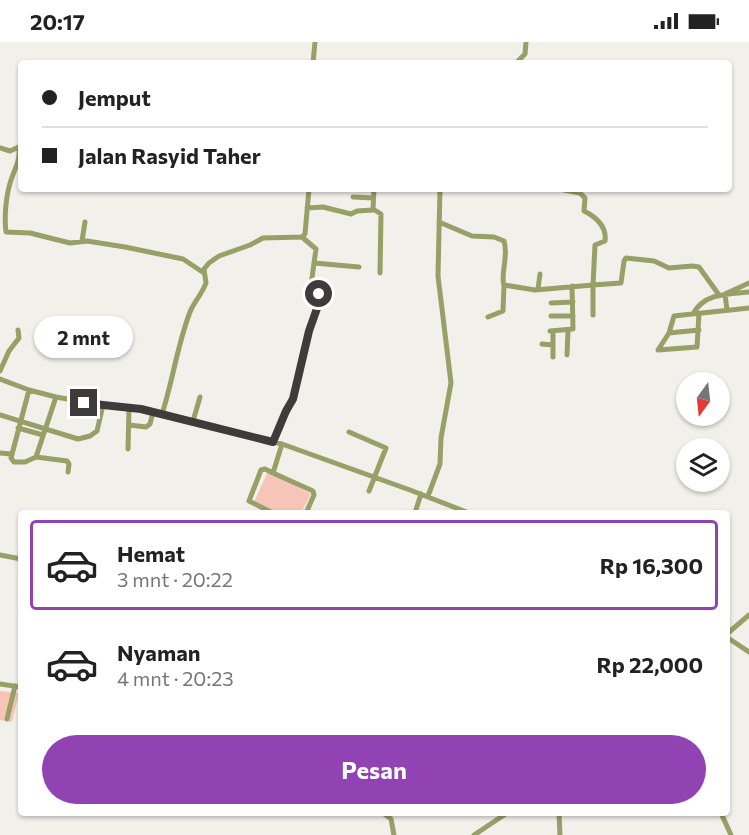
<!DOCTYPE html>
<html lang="id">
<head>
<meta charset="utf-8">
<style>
  body { margin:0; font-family:Commissioner,sans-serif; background:#f2f2f2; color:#222; height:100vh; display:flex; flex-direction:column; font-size:22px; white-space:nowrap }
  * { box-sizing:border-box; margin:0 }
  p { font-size:20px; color:#767676 }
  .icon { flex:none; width:33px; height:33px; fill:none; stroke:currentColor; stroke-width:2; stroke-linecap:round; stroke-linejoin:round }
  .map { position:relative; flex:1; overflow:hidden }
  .side { position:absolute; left:18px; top:468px; width:712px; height:306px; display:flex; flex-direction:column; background:#fff; border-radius:6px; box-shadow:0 2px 4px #0004 }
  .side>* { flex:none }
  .hud { position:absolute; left:18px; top:18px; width:714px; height:132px; border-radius:6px; box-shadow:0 2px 4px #0004; display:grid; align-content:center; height:132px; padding:0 24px; background:#fff }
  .needle { width:39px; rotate:195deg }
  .fabs { position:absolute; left:676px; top:330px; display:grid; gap:12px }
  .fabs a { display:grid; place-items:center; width:54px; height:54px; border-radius:50%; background:#fff; box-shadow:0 2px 4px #0004; font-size:30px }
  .end { position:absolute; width:27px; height:27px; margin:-14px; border:8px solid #3d3c3a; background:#fff; box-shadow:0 0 0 3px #fff }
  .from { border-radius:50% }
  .bubble { position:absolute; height:42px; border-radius:21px; background:#fff; box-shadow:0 2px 4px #0004; font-size:20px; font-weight:700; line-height:42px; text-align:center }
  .hud b { display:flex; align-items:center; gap:21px; height:57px; font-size:22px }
  .hud b+b { border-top:2px solid #e0e0e0 }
  .hud i { width:15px; height:15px; background:#222 }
  ul { padding:10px 0 0; list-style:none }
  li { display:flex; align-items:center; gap:18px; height:90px; margin:0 12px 9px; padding:0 12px; border:3px solid transparent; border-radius:6px }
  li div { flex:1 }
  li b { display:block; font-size:22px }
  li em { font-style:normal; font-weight:700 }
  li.selected { border-color:#9143b3 }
  li>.icon { width:54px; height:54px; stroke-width:1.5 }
  .cta { display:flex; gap:12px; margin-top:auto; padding:12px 24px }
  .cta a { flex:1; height:69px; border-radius:36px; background:#9143b3; color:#fff; font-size:24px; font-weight:700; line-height:69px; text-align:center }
  .status { display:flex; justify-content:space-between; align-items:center; height:42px; padding:0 30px; background:#fff; direction:ltr }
  .status svg { height:16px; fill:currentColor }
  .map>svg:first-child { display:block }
  .green { fill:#f7c5b8 }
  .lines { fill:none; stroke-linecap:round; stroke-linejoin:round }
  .minor { stroke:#97a066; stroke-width:5 }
  .route { stroke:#3d3c3a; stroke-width:8 }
</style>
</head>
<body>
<div class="status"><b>20:17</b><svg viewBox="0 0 49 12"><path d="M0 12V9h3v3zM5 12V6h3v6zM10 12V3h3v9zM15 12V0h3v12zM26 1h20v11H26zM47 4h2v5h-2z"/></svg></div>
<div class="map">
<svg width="749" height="793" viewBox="0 0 749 793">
  <rect width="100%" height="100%" fill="#f2f0eb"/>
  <!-- green -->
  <path class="green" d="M268,429L311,452L301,471H278L254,460Z
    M0,649L19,651L12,680L0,678Z"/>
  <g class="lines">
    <!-- minor -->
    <path class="minor" d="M313,21L315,0
      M516,21L525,12L526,0
      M0,106L10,109L21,104
      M19,106C20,119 15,126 11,138C6,153 4,175 6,190L30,191L70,201L87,199L125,205L183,217L204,231
      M374,147L373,167L381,172L380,231
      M353,155L373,156
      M307,166L323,165L351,172L357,169L373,168
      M439,180L472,194L494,195L504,199C509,214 500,233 504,243L535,248L593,243L595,203L605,199C607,184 596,175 584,169L585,156L580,151L559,147
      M302,195L316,207L314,221L359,225
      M82,199L85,180
      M538,247L540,232
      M551,261L573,260
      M727,268L725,252L749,241
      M699,271L697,305L658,308L669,291L674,274C699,271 724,269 749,266
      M693,272C704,251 728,252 749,250
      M593,273V243L621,241L624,219L626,216L654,219L669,226L692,224L699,225L719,253
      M551,274H573
      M488,275L503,269L504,243
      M550,289L573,287L572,244
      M669,291L699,288
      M542,302L553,303
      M567,313L568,289
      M553,315V289
      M0,329L9,309L19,296L18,288
      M0,337L29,348L56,355L102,363L141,367L282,402L410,448L469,471
      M29,348L11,416L14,420H25L36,415
      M56,355L36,415L67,419L69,422L68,430
      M162,372C173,338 177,304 190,270C194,260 202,252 206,241L204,227L209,221L219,214L250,203L263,196L302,195L305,192L309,147
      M0,373L78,397L90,394L97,389L103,363
      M193,379L200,355
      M129,383L146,385L150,382L153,370
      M18,386L43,393
      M349,390L386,406L369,449
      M273,400L287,367L292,360L309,289L320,258L319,252L311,244L314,221
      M128,407L129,366
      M0,411L11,412
      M273,431L313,449L314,453L306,471
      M428,454L440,422L441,396L451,341L438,234L440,147
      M273,471L249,459L261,428L265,427L273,431L282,402
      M415,471L421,452
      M0,513L21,517
      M728,591L749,573
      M728,596L749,610
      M0,642L21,645
      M7,677L15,644
      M383,771L391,777L394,793
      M559,771L560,793
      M721,771L731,793
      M474,793L507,771"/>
  </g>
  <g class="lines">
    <!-- route -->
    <path class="route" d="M84,361L141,367L273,400L286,369L293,357L309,289L320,258L319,252"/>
  </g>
</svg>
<div class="fabs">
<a><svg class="needle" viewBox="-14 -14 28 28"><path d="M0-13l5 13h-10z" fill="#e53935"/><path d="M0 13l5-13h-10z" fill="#767676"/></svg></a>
<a><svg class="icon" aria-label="layers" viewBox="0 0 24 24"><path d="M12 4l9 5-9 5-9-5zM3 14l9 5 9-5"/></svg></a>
</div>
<i class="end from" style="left:319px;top:252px"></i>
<i class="end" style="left:84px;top:361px"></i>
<div class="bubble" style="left:34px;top:274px;width:99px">2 mnt</div>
<div class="hud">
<b><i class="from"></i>Jemput</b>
<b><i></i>Jalan Rasyid Taher</b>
</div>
<section class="side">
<ul>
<li class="selected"><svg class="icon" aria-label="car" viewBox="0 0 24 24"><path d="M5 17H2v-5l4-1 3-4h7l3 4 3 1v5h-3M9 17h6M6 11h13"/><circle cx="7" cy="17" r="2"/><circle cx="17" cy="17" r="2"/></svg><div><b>Hemat</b><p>3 mnt · 20:22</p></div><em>Rp 16,300</em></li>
<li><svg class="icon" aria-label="car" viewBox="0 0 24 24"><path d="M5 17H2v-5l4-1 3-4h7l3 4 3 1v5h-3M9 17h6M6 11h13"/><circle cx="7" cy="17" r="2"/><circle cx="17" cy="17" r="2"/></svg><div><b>Nyaman</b><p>4 mnt · 20:23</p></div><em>Rp 22,000</em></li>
</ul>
<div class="cta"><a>Pesan</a></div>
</section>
</div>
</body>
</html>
